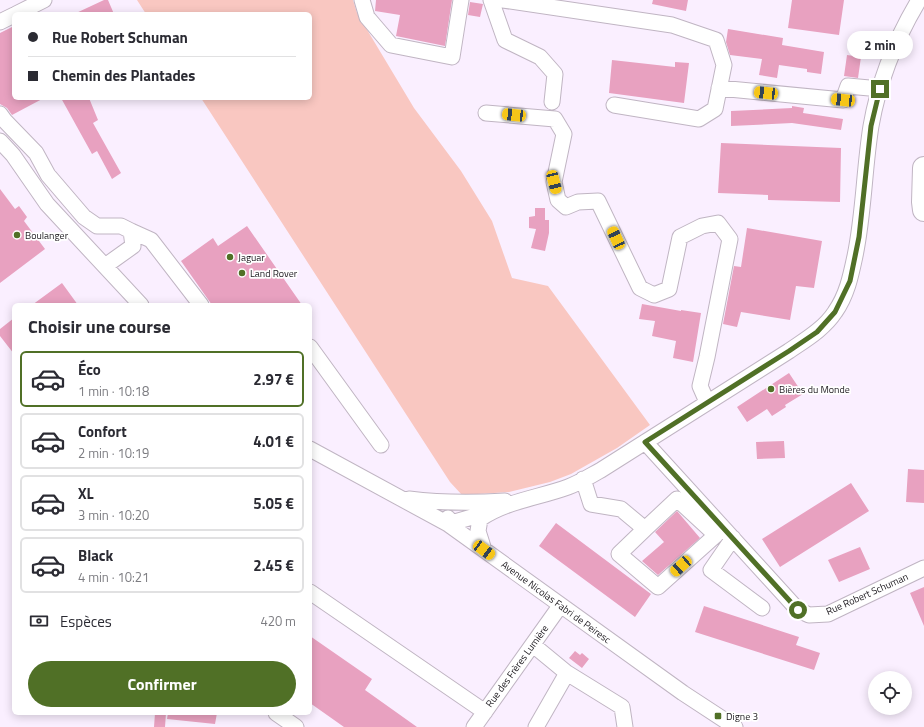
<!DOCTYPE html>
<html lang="fr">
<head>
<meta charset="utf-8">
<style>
  body { margin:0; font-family:"Titillium Web",sans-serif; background:#f7f7f7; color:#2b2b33; height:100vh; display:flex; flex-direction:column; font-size:15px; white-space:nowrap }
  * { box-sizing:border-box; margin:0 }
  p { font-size:13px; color:#7c7c81 }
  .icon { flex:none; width:22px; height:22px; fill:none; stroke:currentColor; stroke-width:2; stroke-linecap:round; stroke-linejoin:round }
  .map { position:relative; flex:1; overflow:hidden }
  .sheet { position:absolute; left:12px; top:303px; width:300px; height:412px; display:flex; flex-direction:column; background:#fff; border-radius:6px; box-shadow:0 2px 10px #0003 }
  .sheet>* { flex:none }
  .hud { position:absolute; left:12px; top:12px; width:300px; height:88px; border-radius:6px; box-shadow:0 2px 10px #0003; display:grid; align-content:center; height:88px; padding:0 16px; background:#fff }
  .fabs { position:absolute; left:868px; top:671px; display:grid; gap:8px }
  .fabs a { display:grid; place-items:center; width:44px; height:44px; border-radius:50%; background:#fff; box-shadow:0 2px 10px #0003; font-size:20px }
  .end { position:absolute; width:18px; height:18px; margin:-9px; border:5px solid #507026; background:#fff; box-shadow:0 0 0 2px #fff }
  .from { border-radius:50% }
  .bubble { position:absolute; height:28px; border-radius:14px; background:#fff; box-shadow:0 2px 10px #0003; font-size:13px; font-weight:700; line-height:28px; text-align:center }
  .car { position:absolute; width:12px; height:24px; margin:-12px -6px; border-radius:5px; box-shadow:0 0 3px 1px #0007; background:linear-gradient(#f5c518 24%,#345 0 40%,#f5c518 0 76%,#345 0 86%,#f5c518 0) }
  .hud b { display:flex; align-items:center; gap:14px; height:38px; font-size:15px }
  .hud b+b { border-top:1px solid #e1e1e2 }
  .hud i { width:10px; height:10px; background:#2b2b33 }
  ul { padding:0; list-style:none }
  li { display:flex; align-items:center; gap:12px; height:56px; margin:0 8px 6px; padding:0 8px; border:2px solid #e1e1e2; border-radius:6px }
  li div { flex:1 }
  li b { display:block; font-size:15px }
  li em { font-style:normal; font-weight:700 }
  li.active { border-color:#507026 }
  li>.icon { width:36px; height:36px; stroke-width:1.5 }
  h2 { padding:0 16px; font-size:18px; line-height:48px }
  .pay { display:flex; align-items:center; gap:10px; height:44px; padding:0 16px; font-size:15px }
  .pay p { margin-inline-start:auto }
  .primary-button { display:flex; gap:8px; margin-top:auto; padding:8px 16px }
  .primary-button a { flex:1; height:46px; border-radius:24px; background:#507026; color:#fff; font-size:16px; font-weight:700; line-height:46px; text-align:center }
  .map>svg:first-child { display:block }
  .green { fill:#f9c7c1 }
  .building { fill:#e8a1c0 }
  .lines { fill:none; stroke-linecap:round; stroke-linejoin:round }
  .minor-casing { stroke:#c0b5c3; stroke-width:17 }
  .highway-casing { stroke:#c0b5c3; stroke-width:24 }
  .minor { stroke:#fff; stroke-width:15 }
  .highway { stroke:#fff; stroke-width:22 }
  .route { stroke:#507026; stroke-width:5 }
  .poi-dot { fill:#507026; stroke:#fff; stroke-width:1.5 }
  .labels { text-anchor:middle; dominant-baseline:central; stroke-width:3.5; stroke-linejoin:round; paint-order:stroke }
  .poi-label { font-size:10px; fill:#1d1a1f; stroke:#fff; text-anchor:start }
  .street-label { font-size:10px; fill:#1d1a1f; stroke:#fff }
</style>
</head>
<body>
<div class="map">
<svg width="924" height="727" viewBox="0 0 924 727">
  <rect width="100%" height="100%" fill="#faefff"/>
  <!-- green -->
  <path class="green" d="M137,0H353L357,13L414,108L461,171L492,221L512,278L548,286L650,425L617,448L571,474L550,482L509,492L462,495L450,482L201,98H310V14H146Z"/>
  <!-- building -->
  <path class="building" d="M104,0H108L114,14H74Z
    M376,0H452L445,46L396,36L400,15L375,11Z
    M653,0H688L686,11L652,4Z
    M792,0H844L839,35L788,28Z
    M470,2L483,4L480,17L468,15Z
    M14,26V98H44L12,115L7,108L0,104V33Z
    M728,29L783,38L782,45L824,52L821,74L807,72V69L779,65L777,78L759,75L762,59L730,55L726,42Z
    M847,55L861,57L858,78L844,76Z
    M612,60L675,67V62L689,63L684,103L609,93Z
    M61,98H89L98,120L93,123L121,173L112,179L97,151L92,154Z
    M792,106L804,108L803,113L843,119L841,130L792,123L731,126V111L792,108Z
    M721,143L841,148L840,202L768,200V195L718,193Z
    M0,189L15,209L19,206L27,217L24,221L45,249L0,283Z
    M535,208H545V220H549V233L545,251L531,248L536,229L529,228V217L535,216Z
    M247,226L302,305H212L181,261L213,238L218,246Z
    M747,228L822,241L814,288L796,286L790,320L741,312L737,327L723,324L734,266L741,267Z
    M62,283L78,305H32Z
    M642,304L681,311V310L701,313L693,362L673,358L676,341L652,336L655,321L639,319Z
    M14,318V354L0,336V329Z
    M789,373L803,394L785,405L786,407L772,416L767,409L747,422L737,407Z
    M784,441L785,458L757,459L756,442Z
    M908,469L924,470V503L906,502Z
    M851,483L869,511L780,567L762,539Z
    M677,511L700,538L658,575L642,561L664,542L655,532Z
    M556,523L651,594L635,617L539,546Z
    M860,547L870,569L839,582L828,560Z
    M924,587V626L910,593Z
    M704,606L799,637L796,645L820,653L814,670L695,632Z
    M310,636L372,679L365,690L417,727H344L310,703Z
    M575,651L580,655L582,653L589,659L582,668L569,658Z
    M155,713H166L165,727H154Z
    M168,713H217L215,724L167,719Z"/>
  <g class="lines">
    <defs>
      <path id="minor" d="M362,0L367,17L391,45L452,57L461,0
        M491,0L505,40L540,57L555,74L552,102
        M503,0L672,25L716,40L724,65L715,109L699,119L614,105
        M16,14L44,0
        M0,22L14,15
        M719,88L843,100L848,86L880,89
        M486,113L555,119L564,134L554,182L558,200L566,207L578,202L598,201L640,288L654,295L669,289L680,237L702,226L718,223L730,239L707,357L700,386L707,402
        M0,114L5,121L36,153L48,175L84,217L97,226H121L131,231L133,246L105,266
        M0,141L13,155L47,204L141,305
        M131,231L151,240L201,305
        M310,347L381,445
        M645,442L798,610L809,615L828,614L924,568
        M310,449L448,524L683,693L735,727
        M583,479L591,504L621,509L645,529L619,554L658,587L716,535L677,499L645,529
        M409,499C441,503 472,503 505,501
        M448,518V524L489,512
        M733,538L711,570L762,608
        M484,550L478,531L480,519C506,501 538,498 568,487C579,483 590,476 601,470L789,351C805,340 824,329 835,312C847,295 851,275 855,256C864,213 864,169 871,126C879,80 895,40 919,0
        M310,592L485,712
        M533,645L567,673L536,727
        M567,673L622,707L625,727
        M276,713L296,727
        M474,727L560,606"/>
      <path id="highway" d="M924,168L923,202L924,210"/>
    </defs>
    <!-- minor casing -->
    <use href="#minor" class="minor-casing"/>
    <!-- highway casing -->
    <use href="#highway" class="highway-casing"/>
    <!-- minor -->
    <use href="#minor" class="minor"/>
    <!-- highway -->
    <use href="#highway" class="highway"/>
  </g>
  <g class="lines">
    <!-- route -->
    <path class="route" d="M798,610L645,442L789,351L817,332L835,312L850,281L859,237L871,126L880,89"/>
  </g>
  <!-- markers -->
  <g class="poi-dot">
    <circle cx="17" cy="235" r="4"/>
    <circle cx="230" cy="257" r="4"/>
    <circle cx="242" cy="273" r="4"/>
    <circle cx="771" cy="389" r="4"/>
    <rect x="714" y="712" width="8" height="8" rx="2"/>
  </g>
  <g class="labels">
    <!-- poi labels -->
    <g class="poi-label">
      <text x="25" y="235">Boulanger</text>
      <text x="238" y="257">Jaguar</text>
      <text x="250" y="273">Land Rover</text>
      <text x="779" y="389">Bières du Monde</text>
      <text x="726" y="716">Digne 3</text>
    </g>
    <!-- street labels -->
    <g class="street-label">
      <text transform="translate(867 594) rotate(-24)">Rue Robert Schuman</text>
      <text transform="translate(556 602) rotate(36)">Avenue Nicolas Fabri de Peiresc</text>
      <text transform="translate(517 666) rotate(-54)">Rue des Frères Lumière</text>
    </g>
  </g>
</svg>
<div class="fabs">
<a><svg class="icon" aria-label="locate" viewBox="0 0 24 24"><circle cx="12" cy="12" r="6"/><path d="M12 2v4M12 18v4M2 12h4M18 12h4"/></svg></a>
</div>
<i class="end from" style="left:798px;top:610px"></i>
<i class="end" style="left:880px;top:89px"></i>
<div class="bubble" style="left:847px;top:31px;width:66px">2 min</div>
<i class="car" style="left:766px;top:93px;rotate:276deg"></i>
<i class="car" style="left:843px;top:100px;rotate:276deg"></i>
<i class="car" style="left:514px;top:115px;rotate:276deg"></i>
<i class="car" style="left:554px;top:182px;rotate:166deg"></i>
<i class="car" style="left:616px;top:238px;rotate:335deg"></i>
<i class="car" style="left:484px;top:550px;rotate:126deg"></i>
<i class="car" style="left:681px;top:566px;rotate:228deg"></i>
<div class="hud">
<b><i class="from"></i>Rue Robert Schuman</b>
<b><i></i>Chemin des Plantades</b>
</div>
<section class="sheet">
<h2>Choisir une course</h2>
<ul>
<li class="active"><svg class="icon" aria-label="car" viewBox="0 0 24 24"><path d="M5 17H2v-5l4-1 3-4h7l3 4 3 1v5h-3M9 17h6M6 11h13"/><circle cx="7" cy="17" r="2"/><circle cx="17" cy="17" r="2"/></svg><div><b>Éco</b><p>1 min · 10:18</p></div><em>2.97 €</em></li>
<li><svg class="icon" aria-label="car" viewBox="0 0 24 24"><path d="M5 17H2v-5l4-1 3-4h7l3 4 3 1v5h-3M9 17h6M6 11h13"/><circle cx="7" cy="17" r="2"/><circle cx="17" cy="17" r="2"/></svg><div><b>Confort</b><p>2 min · 10:19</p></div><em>4.01 €</em></li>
<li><svg class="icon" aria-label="car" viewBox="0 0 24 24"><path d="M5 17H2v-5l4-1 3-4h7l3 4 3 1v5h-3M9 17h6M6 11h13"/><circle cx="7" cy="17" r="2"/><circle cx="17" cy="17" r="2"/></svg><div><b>XL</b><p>3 min · 10:20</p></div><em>5.05 €</em></li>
<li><svg class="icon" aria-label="car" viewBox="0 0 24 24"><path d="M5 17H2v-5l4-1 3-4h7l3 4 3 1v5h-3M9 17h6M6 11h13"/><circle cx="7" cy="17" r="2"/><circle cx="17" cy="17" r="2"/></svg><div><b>Black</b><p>4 min · 10:21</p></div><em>2.45 €</em></li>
</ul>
<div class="pay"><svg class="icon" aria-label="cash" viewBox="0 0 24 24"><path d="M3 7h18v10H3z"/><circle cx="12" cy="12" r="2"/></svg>Espèces<p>420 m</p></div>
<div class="primary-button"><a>Confirmer</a></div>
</section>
</div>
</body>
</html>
